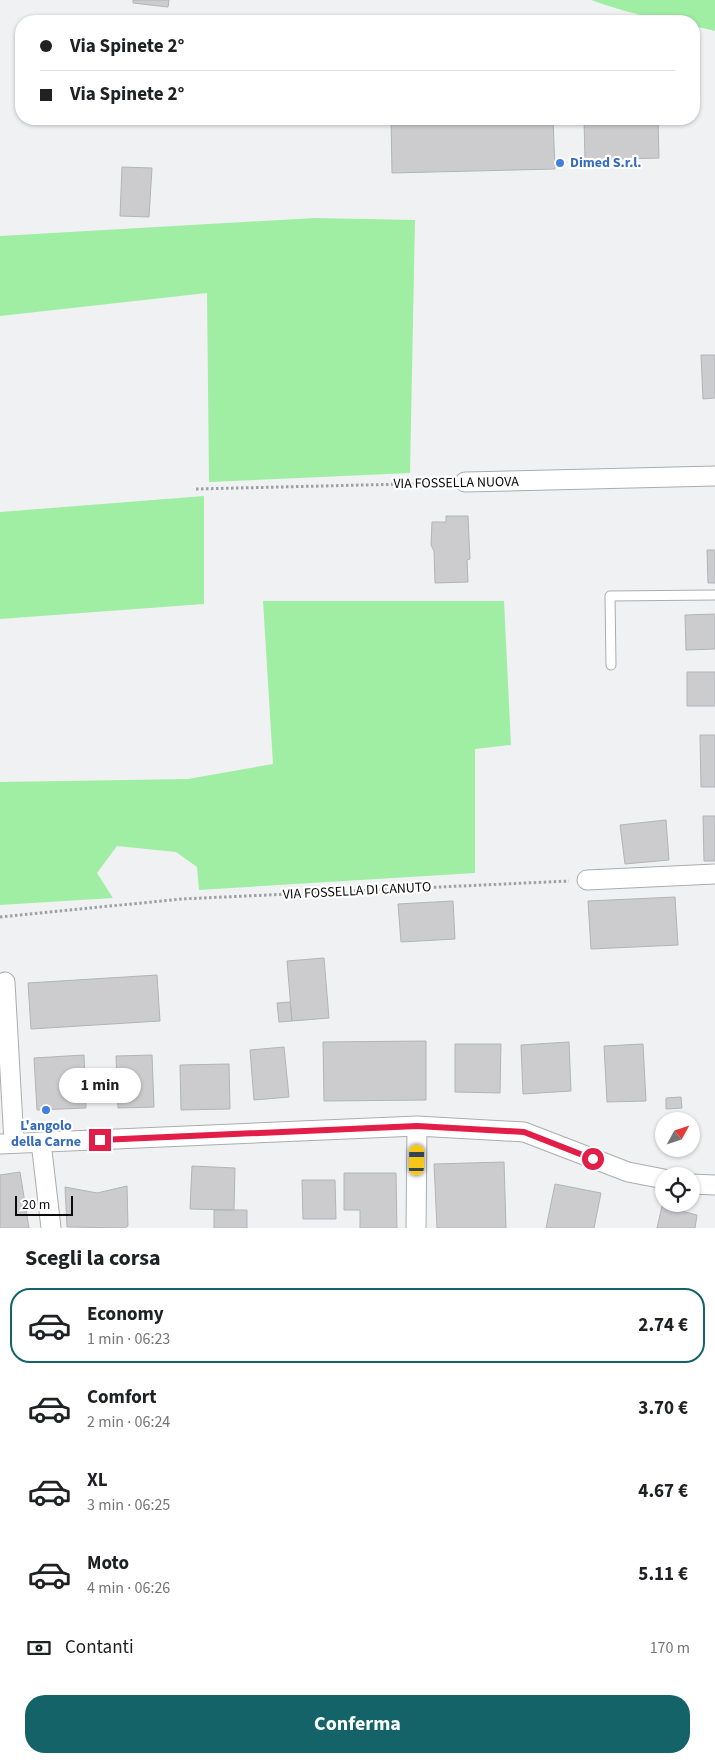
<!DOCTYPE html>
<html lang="it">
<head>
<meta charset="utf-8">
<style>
  body { margin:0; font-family:"Source Sans 3",sans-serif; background:#f2f2f2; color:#202124; height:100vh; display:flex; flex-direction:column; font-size:19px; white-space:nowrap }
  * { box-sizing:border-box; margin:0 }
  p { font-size:16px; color:#757577 }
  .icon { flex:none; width:28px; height:28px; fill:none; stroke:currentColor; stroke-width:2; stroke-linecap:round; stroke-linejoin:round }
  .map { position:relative; height:1228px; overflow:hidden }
  .side { display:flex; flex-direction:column; background:#fff; flex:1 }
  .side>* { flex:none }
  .guide { position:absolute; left:15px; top:15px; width:685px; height:110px; border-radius:20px; box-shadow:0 1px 4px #0004; display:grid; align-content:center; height:110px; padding:0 25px; background:#fff }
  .needle { width:32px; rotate:50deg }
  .buttons { position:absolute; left:655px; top:1112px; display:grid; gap:10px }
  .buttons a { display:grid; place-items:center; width:45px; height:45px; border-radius:50%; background:#fff; box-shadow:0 1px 4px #0004; font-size:25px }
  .scale { position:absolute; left:15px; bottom:12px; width:58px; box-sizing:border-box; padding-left:5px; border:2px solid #0b0b0c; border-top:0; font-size:14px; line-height:18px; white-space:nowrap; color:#0b0b0c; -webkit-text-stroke:4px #fff; paint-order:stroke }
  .end { position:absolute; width:22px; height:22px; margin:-11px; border:6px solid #e11d48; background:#fff; box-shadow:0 0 0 2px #fff }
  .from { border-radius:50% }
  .bubble { position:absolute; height:35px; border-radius:18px; background:#fff; box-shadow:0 1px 4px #0004; font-size:16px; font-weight:700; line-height:35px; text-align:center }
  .car { position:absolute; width:15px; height:30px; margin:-15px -8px; border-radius:6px; box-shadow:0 0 4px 1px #0007; background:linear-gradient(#f5c518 24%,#345 0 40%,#f5c518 0 76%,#345 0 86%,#f5c518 0) }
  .guide b { display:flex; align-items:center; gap:18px; height:48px; font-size:19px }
  .guide b+b { border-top:1px solid #e0e0e0 }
  .guide i { width:12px; height:12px; background:#202124 }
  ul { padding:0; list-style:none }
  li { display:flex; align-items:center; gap:15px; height:75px; margin:0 10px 8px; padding:0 15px; border:2px solid transparent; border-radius:20px }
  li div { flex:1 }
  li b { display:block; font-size:19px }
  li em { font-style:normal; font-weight:700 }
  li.active { border-color:#146369 }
  li>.icon { width:45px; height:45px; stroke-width:1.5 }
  h2 { padding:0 25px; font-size:22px; line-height:60px }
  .pay { display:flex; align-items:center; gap:12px; height:55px; padding:0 25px; font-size:19px }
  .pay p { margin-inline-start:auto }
  .cta { display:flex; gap:10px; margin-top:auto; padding:10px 25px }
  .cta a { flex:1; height:58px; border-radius:20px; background:#146369; color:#fff; font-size:20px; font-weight:700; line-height:58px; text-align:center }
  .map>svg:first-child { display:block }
  .green { fill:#a0eea4 }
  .building { fill:#cccccf; stroke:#b3b4b6 }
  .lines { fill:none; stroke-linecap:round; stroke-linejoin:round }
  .lane-casing { stroke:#abacae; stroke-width:11 }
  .street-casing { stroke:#abacae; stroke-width:21 }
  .path { stroke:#9fa0a2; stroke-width:3; stroke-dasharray:2.5 2.5; stroke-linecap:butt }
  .lane { stroke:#fff; stroke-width:9 }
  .street { stroke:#fff; stroke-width:19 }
  .route { stroke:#e11d48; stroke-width:6 }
  .shop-dot { fill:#3f7fe0; stroke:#fff; stroke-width:2 }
  .labels { text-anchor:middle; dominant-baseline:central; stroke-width:4.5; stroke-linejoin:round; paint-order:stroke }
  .shop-label { font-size:14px; font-weight:bold; fill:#366cbe; stroke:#fff; text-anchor:start }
  .street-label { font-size:14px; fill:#0b0b0c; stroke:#fff }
</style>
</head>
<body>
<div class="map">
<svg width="715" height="1228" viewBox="0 0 715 1228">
  <rect width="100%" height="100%" fill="#f0f1f3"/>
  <!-- green -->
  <path class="green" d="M591,0H715V31L694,26V21C658,21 624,12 591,0Z
    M315,218L415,220L410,473L209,482L207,293L0,316V236Z
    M204,496V604L0,619V512Z
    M263,601H504L511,745L475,749V873L199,890L197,867L176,852L117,846L97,873L113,898L0,905V782L188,779L273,764Z"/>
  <!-- building -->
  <path class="building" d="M133,0H169L168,7L133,3Z
    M391,119H553L555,169L392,173Z
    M584,119H658L659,158L585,160Z
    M122,167L152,168L149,217L120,216Z
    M701,355H715V398L703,399Z
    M446,516H468L470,559L467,560L468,582L435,583L434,551L431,545L432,522H446Z
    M707,550H715V583H708Z
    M715,614V649L686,650L685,615Z
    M687,672H715V706H687Z
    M700,735H715V787H701Z
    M703,816H715V861H704Z
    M666,820L669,860L625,864L620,825Z
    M675,897L678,945L591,949L588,901Z
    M453,901L455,939L401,942L398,904Z
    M324,958L329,1018L292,1021L287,961Z
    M157,975L160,1021L31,1029L28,983Z
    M290,1002L292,1021L279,1022L277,1003Z
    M426,1041V1100L324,1101L323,1042Z
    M569,1042L571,1091L523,1094L521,1045Z
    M455,1044H501L500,1093L455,1092Z
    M643,1044L646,1101L607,1102L604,1046Z
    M284,1047L289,1097L254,1100L250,1050Z
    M84,1055L86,1108L37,1110L34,1058Z
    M152,1055L154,1107L118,1108L116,1056Z
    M229,1064L230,1109L181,1110L180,1065Z
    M681,1097L682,1108L666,1109V1098Z
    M504,1162L506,1228H437L434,1164Z
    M192,1166L235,1168L234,1210L190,1209Z
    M20,1172L29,1228H0V1175Z
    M344,1173H396L397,1228H360V1210H344Z
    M302,1180H335L336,1219H303Z
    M555,1184L601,1193L594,1228H546Z
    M127,1186L128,1226L125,1228L67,1227L65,1187L97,1193Z
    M662,1206L697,1215L695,1228H657Z
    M214,1210H247V1228H214Z"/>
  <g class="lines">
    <defs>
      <path id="lane" d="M611,665L610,596L715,595"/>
      <path id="street" d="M465,482L715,476
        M587,880L715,874
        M5,982L14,1143
        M41,1142L51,1228
        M0,1144L417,1126L524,1132L628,1172L664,1179
        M691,1184L715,1185
        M416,1228L417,1126"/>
    </defs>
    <!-- lane casing -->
    <use href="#lane" class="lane-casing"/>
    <!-- street casing -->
    <use href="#street" class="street-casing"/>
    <!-- path -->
    <path class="path" d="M196,489L447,483
      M0,917L181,899L569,881"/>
    <!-- lane -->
    <use href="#lane" class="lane"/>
    <!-- street -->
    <use href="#street" class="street"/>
  </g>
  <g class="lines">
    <!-- route -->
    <path class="route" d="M100,1140L417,1126L524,1132L593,1159"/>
  </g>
  <!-- markers -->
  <g class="shop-dot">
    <circle cx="560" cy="163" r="5"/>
    <circle cx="46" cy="1110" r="5"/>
  </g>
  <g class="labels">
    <!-- shop labels -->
    <g class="shop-label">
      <text x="570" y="163">Dimed S.r.l.</text>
      <text x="46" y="1126" text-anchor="middle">L'angolo<tspan x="46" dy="16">della Carne</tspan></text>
    </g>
    <!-- street labels -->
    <g class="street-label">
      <text transform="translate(456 483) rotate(-1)">VIA FOSSELLA NUOVA</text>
      <text transform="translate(357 891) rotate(-3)">VIA FOSSELLA DI CANUTO</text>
    </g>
  </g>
</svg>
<div class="buttons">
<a><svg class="needle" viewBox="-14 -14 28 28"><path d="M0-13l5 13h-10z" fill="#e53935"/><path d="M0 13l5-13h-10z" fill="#757577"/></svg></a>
<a><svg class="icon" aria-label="locate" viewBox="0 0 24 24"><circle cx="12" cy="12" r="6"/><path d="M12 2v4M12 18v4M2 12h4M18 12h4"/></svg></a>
</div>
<div class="scale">20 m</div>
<i class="end from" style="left:593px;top:1159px"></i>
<i class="end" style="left:100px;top:1140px"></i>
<div class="bubble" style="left:59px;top:1068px;width:82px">1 min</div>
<i class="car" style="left:417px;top:1160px;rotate:1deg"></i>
<div class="guide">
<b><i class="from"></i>Via Spinete 2°</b>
<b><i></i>Via Spinete 2°</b>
</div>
</div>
<section class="side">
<h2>Scegli la corsa</h2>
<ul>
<li class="active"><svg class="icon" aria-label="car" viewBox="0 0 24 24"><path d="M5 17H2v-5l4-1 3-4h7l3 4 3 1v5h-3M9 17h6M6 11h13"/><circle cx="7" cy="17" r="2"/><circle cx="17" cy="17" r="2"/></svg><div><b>Economy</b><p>1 min · 06:23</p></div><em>2.74 €</em></li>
<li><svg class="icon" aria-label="car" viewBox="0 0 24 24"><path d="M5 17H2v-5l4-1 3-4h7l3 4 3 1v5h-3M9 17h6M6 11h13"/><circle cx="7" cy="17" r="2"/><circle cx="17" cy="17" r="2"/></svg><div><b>Comfort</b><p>2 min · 06:24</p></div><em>3.70 €</em></li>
<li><svg class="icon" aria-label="car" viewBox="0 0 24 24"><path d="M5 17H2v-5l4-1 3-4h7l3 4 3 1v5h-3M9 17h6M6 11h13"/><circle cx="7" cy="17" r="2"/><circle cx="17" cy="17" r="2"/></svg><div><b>XL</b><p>3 min · 06:25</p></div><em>4.67 €</em></li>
<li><svg class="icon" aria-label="car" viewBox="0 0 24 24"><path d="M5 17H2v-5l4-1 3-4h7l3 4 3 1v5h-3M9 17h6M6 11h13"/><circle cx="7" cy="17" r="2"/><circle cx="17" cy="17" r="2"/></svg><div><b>Moto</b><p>4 min · 06:26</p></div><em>5.11 €</em></li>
</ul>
<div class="pay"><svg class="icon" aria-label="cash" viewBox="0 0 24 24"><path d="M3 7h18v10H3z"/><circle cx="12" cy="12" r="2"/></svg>Contanti<p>170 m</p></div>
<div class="cta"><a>Conferma</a></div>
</section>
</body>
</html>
